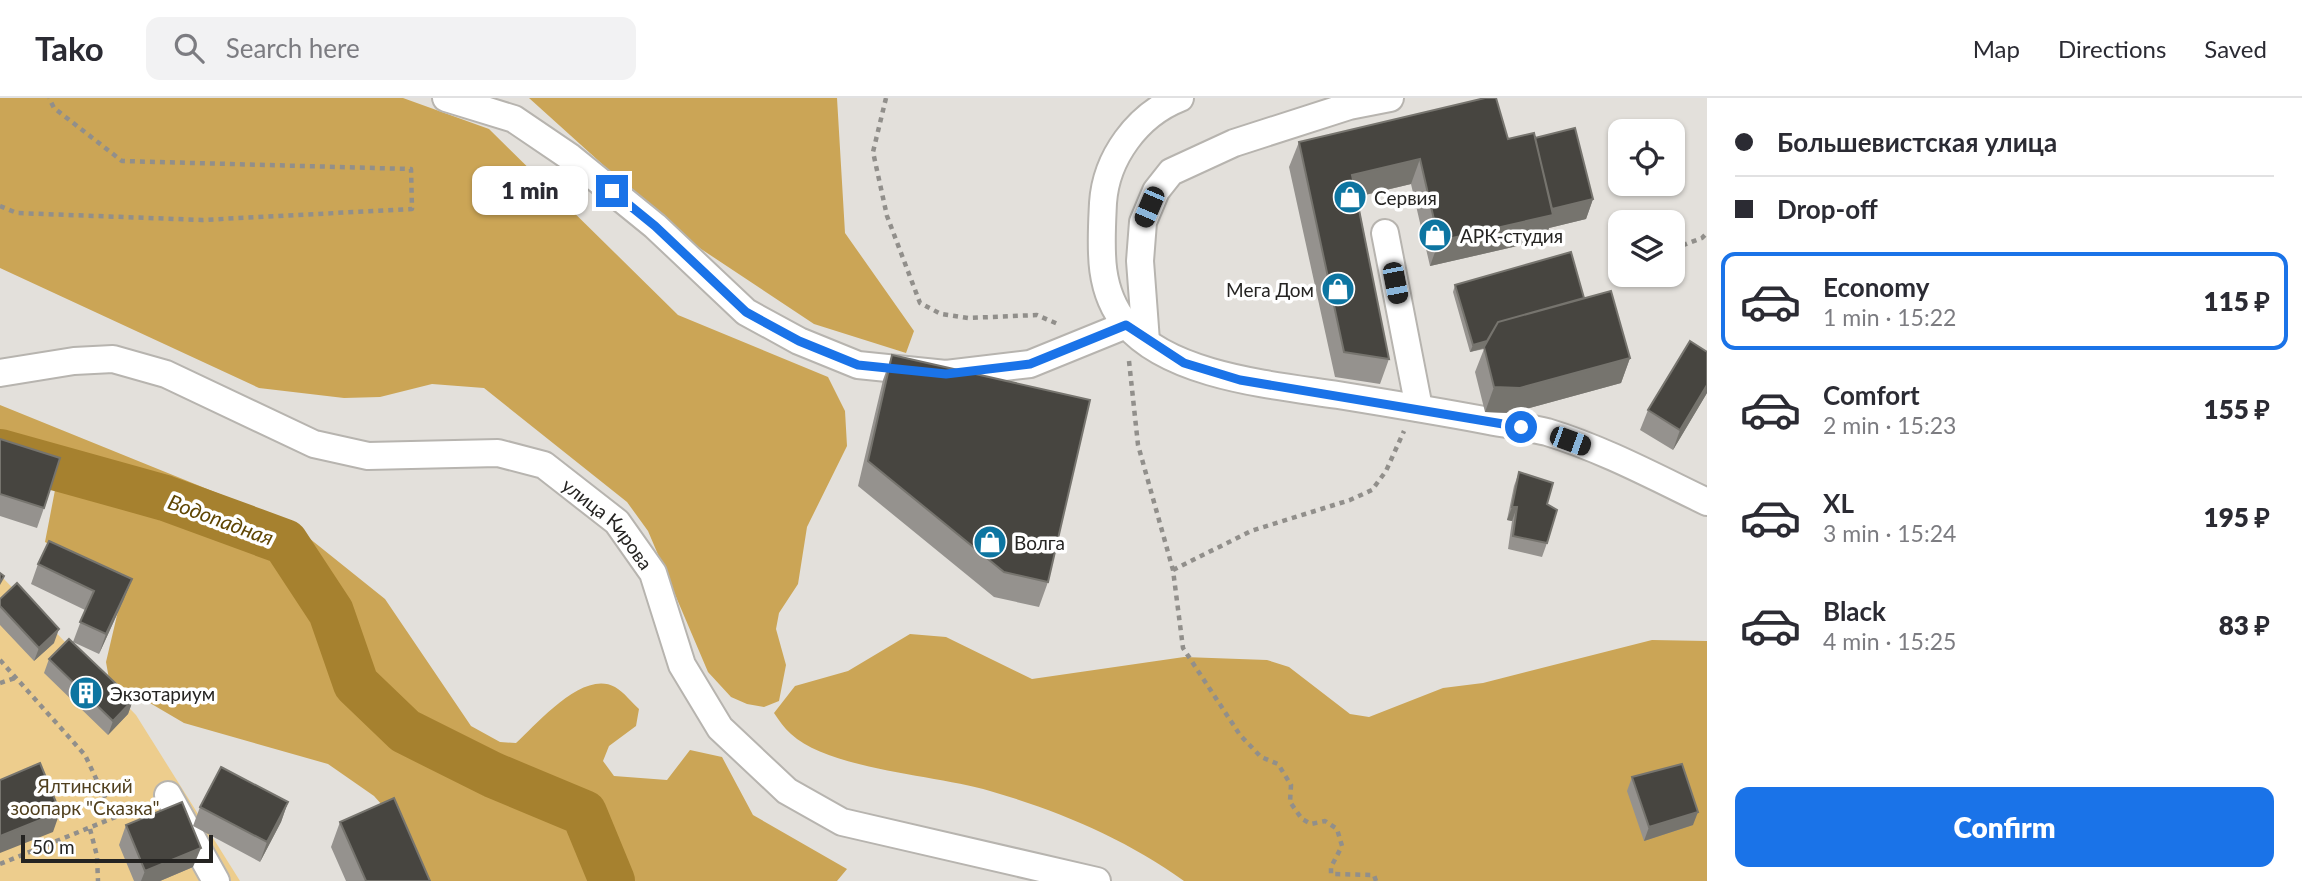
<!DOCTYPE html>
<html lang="en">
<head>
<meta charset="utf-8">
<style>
  body { margin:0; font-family:Lato,sans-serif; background:#f2f2f3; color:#2b2b33; height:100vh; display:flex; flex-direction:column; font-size:26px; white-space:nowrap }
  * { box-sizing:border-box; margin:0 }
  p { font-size:23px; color:#7c7c81 }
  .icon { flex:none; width:38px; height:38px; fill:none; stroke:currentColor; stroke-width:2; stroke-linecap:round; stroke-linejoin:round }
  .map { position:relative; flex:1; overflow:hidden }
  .sheet { display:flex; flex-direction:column; background:#fff; width:595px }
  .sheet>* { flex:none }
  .hud { display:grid; align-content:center; height:154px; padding:0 28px; background:#fff }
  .tools { position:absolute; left:1608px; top:21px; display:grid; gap:14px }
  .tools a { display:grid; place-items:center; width:77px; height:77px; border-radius:14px; background:#fff; box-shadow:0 2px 5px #0004; font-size:35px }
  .scale { position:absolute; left:21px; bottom:18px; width:192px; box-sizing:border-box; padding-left:7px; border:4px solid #252422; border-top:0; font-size:19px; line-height:24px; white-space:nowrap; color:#252422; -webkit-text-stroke:5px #fff; paint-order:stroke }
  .end { position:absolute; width:32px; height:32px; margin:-16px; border:9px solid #1a73e8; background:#fff; box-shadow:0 0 0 4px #fff }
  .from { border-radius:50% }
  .bubble { position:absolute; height:49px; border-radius:14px; background:#fff; box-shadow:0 2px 5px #0004; font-size:23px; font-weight:800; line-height:49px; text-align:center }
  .car { position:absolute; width:21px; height:42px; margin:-21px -10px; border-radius:9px; box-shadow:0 0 5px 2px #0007; background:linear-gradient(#222 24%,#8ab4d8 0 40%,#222 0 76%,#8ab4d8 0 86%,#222 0) }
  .hud b { display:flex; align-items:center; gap:24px; height:66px; font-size:26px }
  .hud b+b { border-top:2px solid #e1e1e2 }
  .hud i { width:18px; height:18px; background:#2b2b33 }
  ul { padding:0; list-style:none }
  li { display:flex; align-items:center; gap:21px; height:98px; margin:0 14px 10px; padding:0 14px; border:4px solid transparent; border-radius:14px }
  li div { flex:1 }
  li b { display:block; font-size:26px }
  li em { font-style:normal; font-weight:800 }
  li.on { border-color:#1a73e8 }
  li>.icon { width:63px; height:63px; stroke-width:1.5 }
  .action { display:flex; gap:14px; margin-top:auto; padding:14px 28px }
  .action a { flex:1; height:80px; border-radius:14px; background:#1a73e8; color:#fff; font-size:28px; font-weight:800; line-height:80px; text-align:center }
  header { display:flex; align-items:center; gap:42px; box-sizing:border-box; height:98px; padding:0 35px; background:#fff; border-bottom:2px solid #e1e1e2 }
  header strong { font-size:33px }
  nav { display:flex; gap:38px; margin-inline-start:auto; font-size:24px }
  .search { width:490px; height:63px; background:#f2f2f3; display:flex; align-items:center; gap:18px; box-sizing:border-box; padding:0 24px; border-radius:14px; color:#7c7c81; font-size:26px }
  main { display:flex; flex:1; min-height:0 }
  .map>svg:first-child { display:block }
  .green { fill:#edcd8d }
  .forest { fill:#cba556 }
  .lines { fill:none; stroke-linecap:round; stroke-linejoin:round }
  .river { stroke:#a6812f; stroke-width:46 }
  .minor-casing { stroke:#b7b4af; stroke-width:30 }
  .path { stroke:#918f8b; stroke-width:4.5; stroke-dasharray:5 5; stroke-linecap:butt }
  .minor { stroke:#fff; stroke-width:26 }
  .wall { fill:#95928e }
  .shaded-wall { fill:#76746e }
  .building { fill:#474540; stroke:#76746e; stroke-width:2 }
  .route { stroke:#1a73e8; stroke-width:9 }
  .labels { text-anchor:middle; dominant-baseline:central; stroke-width:7; stroke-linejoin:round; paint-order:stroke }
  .poi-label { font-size:19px; fill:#252422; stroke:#fff; text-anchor:start }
  .street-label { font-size:19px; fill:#252422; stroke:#fff }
  .park-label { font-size:19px; fill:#503f1d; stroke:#fff }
  .water-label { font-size:21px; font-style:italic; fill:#5f4502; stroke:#fff }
</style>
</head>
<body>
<header>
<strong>Tako</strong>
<div class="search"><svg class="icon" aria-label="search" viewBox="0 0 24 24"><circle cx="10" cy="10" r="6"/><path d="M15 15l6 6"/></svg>Search here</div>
<nav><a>Map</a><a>Directions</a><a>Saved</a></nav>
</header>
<main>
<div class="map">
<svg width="1707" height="783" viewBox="0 0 1707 783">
  <rect width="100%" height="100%" fill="#e3e0db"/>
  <!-- green -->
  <path class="green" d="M0,477L136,617L240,783H0Z"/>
  <!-- forest -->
  <path class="forest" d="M0,0H403L489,31L678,217L828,279L845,313L847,348L807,429L798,486L779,515L776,531L786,567L779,603L764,609L747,606L731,599L708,574L648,433L627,404L484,290L432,286L380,299L344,300L259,290L0,170Z
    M529,0H837L845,135L914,233L906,255L814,226L683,139Z
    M0,307L289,424L385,501L471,628L500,644L516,645C537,626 583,571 615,589C624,594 632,605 639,611L636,628L609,648L603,663L614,678L667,682L690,652L722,659L753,717L847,771L837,783H420L401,728L374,698L328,666L184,625L109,581L106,564L118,513L112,480L45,444L61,361L48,350L0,337Z
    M910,536L946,539L1032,581L1184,559L1267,562L1289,569L1350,616L1369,619L1443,590L1483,585L1652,542L1707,543V783H1184C1126,741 1059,713 990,693C937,677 830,672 791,636C784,630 779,622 774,615L795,588L848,573Z"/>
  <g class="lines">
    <!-- river -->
    <path class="river" d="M0,354L165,400L285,444L331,514L356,586L405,633L493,677L584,715L612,783"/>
    <defs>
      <g id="minor">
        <path d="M446,0L514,21L570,59L655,128L746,214L799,243L858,267L946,276L1030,266L1126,227"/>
        <path d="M1180,0C1137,17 1106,60 1103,105C1101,148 1097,192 1126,226C1171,279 1274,287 1338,297C1387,305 1436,313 1484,322C1505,326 1527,329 1547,334C1603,351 1655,379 1707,404"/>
        <path d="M1385,135L1419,310"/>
        <path d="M1146,243L1140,163L1143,124L1156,93L1171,74L1234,45L1349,8L1390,0"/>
        <path id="s1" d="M0,275L74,263L113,261L166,276L314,346L368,358L498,355L544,367L617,424L653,475L682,567L720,630L787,693L842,724L1097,783"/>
        <path d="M168,697L216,783"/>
      </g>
    </defs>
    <!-- minor casing -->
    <use href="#minor" class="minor-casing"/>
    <!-- path -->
    <path class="path" d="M886,0L873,54L887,118L920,205L941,216L968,220L1037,217L1060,227
      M0,108L17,115L202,122L412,111L411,71L122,63L54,10L49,0
      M1673,151L1702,140L1707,135
      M1613,173L1620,170
      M1129,263L1138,347L1173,472L1183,550L1240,637L1261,659L1278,666L1291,687L1290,704L1302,721L1311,726L1325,723L1337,731L1342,748L1331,769V776L1374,777L1376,783
      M1173,472L1251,433L1350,402L1372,392L1386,373L1404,333
      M0,562L85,657L115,721
      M0,585L18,579
      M90,731L97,758L98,783
      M0,766L145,707"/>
    <!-- minor -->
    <use href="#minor" class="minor"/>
  </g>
  <!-- wall -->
  <path class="wall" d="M1535,40L1593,101L1586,121L1549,130L1544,142L1430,168L1411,86L1357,99L1389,261L1380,286L1335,279L1289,69L1299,44L1508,41Z
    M1455,187L1584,200L1630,260L1621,285L1511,315L1485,314L1475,274L1484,251L1470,254L1453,194Z
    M892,257L1048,484L1039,509L994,499L858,388L883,282Z
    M1707,295L1673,352L1640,332L1648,312Z
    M0,341L44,410L37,430L0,418Z
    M1519,374L1547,406V445L1542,459L1508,451L1512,423L1507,422L1514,388Z
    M38,466L124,501L99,556L73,544L85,512L31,486Z
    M0,501L54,545L34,563L0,527Z
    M49,561L133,602L128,616L108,637L44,575Z
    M1632,679L1693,727L1644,743L1627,693Z
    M288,704L281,724L260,764L193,728L200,709Z
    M340,724L430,783H346L331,749Z
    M126,727L193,769L160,783H134L119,747Z"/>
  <!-- shaded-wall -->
  <path class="shaded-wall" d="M1420,61L1411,86L1343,102L1352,77Z
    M1593,101L1586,121L1549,130L1544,142L1430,168L1439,143L1549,112Z
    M1589,215L1586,222L1470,254L1473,247Z
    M1630,260L1621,285L1511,315L1485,314L1494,289Z
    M1707,287V295L1673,352L1680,332Z
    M1512,409H1517L1512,423L1507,422Z
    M132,481L124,501L99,556L106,536Z
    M59,531L54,545L34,563L39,550Z
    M133,602L128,616L108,637L113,623Z
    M288,704L281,724L260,764L267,744Z
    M60,714L53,734L0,755V738Z
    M1698,714L1693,727L1644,743L1649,729Z
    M201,750L193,769L160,783H141L145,773Z"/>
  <!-- building -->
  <path class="building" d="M1485,0H1496L1508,41L1534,35L1553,117L1439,143L1420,61L1352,77L1389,261L1344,254L1299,44Z
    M1575,30L1593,101L1552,111L1535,40Z
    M1571,154L1584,200L1498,224L1487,243L1473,247L1455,187Z
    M1611,193L1630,260L1520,290L1494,289L1484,249L1498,224Z
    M1690,243L1707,254V287L1680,332L1648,312Z
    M892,257L1090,302L1048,484L1004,474L868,363Z
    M0,341L60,360L44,410L0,396Z
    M1519,374L1553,385L1547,406L1557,412L1547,445L1513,438L1517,409H1512Z
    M49,443L132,481L106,536L80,524L94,493L38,466Z
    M0,475L4,478L0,485Z
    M17,485L59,531L39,550L0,508V501Z
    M69,541L133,602L113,623L49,561Z
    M40,665L60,714L0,738V682Z
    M1682,666L1698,714L1649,729L1632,679Z
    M221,669L288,704L267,744L200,709Z
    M394,700L430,783H366L340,724Z
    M182,704L201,750L145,773L126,727Z"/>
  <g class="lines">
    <!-- route -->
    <path class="route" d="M612,93L655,128L746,214L799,243L858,267L946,276L1030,266L1126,227L1184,265L1240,282L1521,329"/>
  </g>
  <!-- icons -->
  <defs>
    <symbol id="shop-disc" viewBox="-11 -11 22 22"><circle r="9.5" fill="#0d75a1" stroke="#fff"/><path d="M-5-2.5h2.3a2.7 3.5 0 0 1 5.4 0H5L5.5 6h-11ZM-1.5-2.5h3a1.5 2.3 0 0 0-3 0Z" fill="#fff"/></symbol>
    <symbol id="building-disc" viewBox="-11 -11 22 22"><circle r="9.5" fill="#0d75a1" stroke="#fff"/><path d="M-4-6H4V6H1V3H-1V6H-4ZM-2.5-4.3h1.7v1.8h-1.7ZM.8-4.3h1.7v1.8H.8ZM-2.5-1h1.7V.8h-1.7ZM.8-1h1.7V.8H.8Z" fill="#fff"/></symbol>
  </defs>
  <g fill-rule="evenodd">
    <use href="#shop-disc" x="1331" y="80" width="38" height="38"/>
    <use href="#shop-disc" x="1416" y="118" width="38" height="38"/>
    <use href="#shop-disc" x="1319" y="172" width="38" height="38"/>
    <use href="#shop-disc" x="971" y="425" width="38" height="38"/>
    <use href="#building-disc" x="67" y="576" width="38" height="38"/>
  </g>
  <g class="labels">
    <!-- poi labels -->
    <g class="poi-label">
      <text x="1374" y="99">Сервия</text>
      <text x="1460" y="137">АРК-студия</text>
      <text x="1314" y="191" text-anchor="end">Мега Дом</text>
      <text x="1014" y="444">Волга</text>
      <text x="110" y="595">Экзотариум</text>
    </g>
    <!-- street labels -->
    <g class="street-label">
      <text stroke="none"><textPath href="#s1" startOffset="653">улица Кирова</textPath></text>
    </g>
    <!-- park labels -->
    <g class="park-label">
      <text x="85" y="687">Ялтинский<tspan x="85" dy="22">зоопарк "Сказка"</tspan></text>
    </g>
    <!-- water labels -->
    <g class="water-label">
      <text transform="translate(221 421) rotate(20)">Водопадная</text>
    </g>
  </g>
</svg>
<div class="tools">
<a><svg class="icon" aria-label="locate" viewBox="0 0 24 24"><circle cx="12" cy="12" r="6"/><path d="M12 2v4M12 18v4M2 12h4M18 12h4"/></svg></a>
<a><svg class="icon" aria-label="layers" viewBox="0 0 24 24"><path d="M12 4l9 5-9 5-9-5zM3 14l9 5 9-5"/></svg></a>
</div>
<div class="scale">50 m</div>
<i class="end from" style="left:1521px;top:329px"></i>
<i class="end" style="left:612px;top:93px"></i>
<div class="bubble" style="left:472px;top:68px;width:116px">1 min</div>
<i class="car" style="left:1149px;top:109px;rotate:203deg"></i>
<i class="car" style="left:1395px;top:185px;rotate:169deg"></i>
<i class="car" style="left:1570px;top:343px;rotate:110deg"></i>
</div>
<section class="sheet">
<div class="hud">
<b><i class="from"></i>Большевистская улица</b>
<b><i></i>Drop-off</b>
</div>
<ul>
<li class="on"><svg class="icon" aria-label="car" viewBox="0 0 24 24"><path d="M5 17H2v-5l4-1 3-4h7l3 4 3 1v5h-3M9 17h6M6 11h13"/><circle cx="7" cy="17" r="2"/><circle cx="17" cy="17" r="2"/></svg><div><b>Economy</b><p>1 min · 15:22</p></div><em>115 ₽</em></li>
<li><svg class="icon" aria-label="car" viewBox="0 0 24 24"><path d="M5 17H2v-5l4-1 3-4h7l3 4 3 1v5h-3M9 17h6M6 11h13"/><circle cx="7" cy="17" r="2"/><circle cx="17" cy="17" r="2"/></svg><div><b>Comfort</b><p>2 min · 15:23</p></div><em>155 ₽</em></li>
<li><svg class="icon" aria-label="car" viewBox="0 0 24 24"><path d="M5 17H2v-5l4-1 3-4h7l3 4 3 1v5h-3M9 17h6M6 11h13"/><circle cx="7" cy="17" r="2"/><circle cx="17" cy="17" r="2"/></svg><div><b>XL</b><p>3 min · 15:24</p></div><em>195 ₽</em></li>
<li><svg class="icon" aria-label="car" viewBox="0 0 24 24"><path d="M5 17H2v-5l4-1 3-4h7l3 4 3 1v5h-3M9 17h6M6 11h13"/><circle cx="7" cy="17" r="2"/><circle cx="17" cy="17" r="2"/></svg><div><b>Black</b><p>4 min · 15:25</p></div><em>83 ₽</em></li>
</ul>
<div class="action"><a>Confirm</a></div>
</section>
</main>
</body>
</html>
